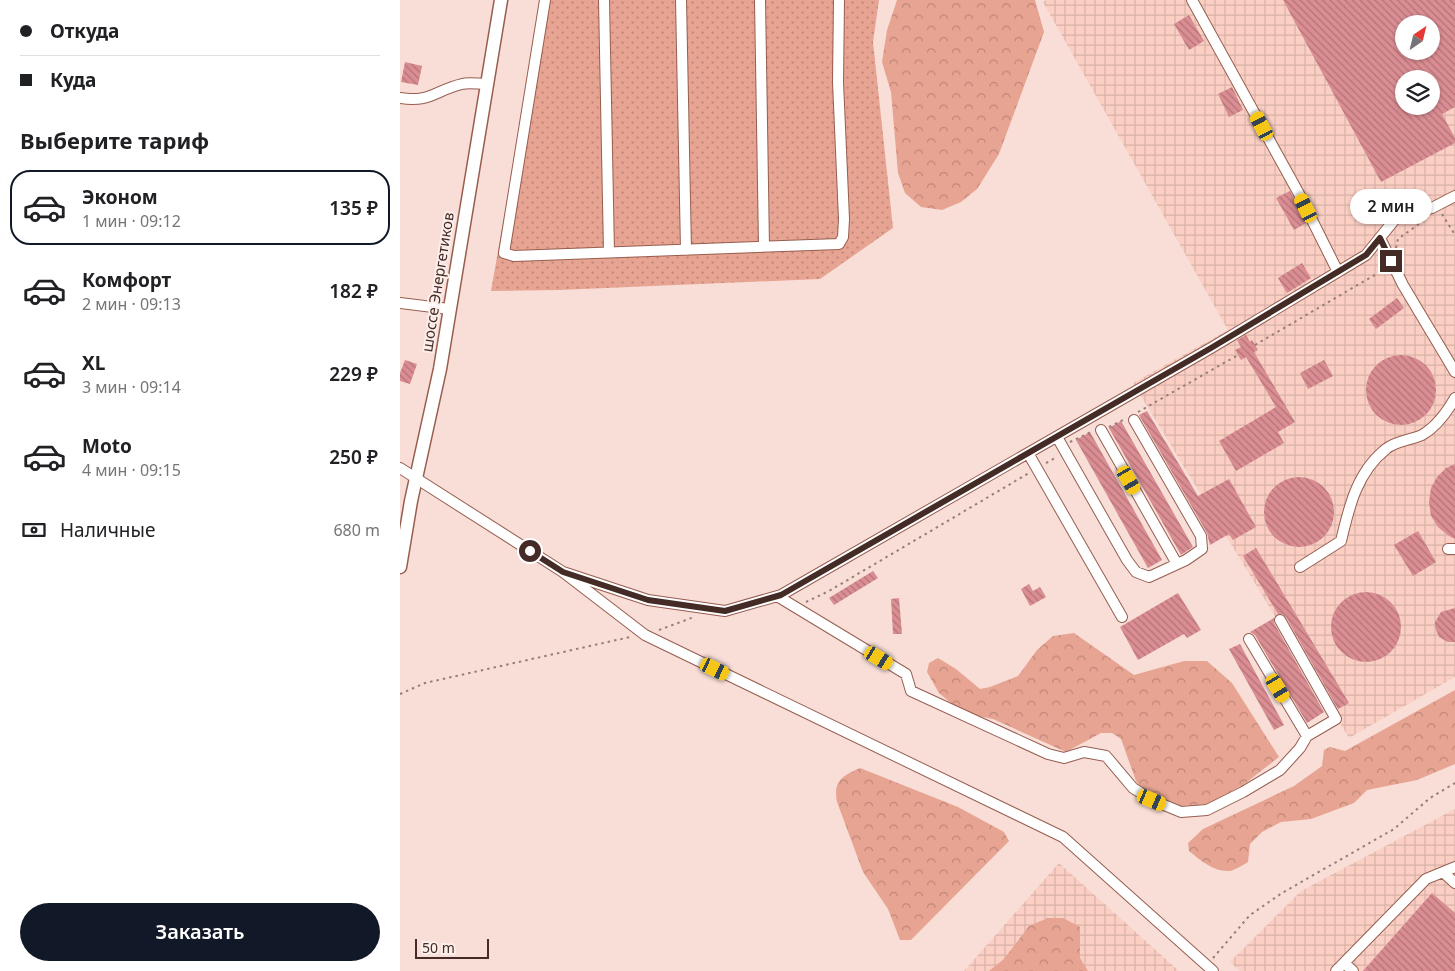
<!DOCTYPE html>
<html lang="ru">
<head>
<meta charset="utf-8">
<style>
  body { margin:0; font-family:"Noto Sans",sans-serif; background:#f2f2f2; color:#202124; height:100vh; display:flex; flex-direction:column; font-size:19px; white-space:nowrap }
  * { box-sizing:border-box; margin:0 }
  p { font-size:16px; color:#757577 }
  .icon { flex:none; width:28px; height:28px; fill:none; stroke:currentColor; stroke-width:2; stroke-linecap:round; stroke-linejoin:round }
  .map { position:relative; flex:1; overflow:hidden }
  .drawer { display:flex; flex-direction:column; background:#fff; width:400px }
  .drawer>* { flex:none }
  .top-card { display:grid; align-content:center; height:110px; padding:0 20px; background:#fff }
  .needle { width:32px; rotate:35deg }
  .controls { position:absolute; left:995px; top:15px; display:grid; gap:10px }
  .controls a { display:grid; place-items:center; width:45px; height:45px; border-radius:50%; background:#fff; box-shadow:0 1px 4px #0004; font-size:25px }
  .scale { position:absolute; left:15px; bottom:12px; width:74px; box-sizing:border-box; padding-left:5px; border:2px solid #442b25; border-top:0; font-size:14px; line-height:18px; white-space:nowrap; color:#442b25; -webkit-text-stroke:4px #fceeeb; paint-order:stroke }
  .end { position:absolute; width:22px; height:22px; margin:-11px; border:6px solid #442b25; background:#fff; box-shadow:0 0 0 2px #fff }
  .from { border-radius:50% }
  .bubble { position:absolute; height:35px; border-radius:18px; background:#fff; box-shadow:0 1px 4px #0004; font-size:16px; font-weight:600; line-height:35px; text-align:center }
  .car { position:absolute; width:15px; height:30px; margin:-15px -8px; border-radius:6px; box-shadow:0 0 4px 1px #0007; background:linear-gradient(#f5c518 24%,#345 0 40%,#f5c518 0 76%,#345 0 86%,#f5c518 0) }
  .top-card b { display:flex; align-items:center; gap:18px; height:48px; font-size:19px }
  .top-card b+b { border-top:1px solid #e0e0e0 }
  .top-card i { width:12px; height:12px; background:#202124 }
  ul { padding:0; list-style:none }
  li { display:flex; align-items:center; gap:15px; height:75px; margin:0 10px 8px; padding:0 10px; border:2px solid transparent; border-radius:20px }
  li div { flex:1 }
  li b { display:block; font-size:19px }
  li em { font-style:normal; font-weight:600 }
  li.active { border-color:#111827 }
  li>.icon { width:45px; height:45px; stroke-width:1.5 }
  h2 { padding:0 20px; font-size:22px; line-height:60px }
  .pay { display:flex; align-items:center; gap:12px; height:55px; padding:0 20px; font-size:19px }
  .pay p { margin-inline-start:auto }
  .action { display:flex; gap:10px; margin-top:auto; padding:10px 20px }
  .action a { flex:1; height:58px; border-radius:30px; background:#111827; color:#fff; font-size:20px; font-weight:600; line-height:58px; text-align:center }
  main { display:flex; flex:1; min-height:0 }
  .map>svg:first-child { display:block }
  .industrial { fill:url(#industrial-grid); fill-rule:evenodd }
  .grass { fill:url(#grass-dots) }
  .forest { fill:url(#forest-crowns) }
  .building { fill:url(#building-back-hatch); fill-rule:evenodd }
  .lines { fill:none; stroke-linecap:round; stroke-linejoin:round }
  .minor-casing { stroke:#975e50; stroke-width:12 }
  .major-casing { stroke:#975e50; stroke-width:15 }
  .path { stroke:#987e78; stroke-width:2; stroke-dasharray:2.5 4; stroke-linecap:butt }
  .minor { stroke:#fff; stroke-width:10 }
  .major { stroke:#fff; stroke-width:12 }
  .route { stroke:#442b25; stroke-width:6 }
  .labels { text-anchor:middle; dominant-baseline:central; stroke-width:4; stroke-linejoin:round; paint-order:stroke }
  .street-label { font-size:15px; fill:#442b25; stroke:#fceeeb }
</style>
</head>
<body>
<main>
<section class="drawer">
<div class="top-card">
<b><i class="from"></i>Откуда</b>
<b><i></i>Куда</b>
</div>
<h2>Выберите тариф</h2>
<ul>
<li class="active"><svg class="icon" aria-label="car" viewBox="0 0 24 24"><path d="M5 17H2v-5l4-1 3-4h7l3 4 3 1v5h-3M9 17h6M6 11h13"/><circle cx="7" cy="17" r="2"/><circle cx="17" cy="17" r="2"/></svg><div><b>Эконом</b><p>1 мин · 09:12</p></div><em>135 ₽</em></li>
<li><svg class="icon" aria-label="car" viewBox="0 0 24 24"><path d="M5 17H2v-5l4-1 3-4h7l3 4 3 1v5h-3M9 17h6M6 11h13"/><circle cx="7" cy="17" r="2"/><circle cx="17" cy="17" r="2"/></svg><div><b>Комфорт</b><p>2 мин · 09:13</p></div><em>182 ₽</em></li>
<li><svg class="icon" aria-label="car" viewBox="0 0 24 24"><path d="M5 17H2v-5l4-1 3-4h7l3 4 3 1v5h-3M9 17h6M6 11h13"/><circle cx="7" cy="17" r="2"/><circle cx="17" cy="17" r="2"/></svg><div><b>XL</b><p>3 мин · 09:14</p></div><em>229 ₽</em></li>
<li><svg class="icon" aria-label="car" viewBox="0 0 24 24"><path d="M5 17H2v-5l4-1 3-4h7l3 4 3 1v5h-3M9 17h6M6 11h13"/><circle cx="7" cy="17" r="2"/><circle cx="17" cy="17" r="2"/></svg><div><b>Moto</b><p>4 мин · 09:15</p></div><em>250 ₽</em></li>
</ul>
<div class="pay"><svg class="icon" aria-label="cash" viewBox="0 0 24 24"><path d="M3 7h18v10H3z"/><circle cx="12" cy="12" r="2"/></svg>Наличные<p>680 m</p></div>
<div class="action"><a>Заказать</a></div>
</section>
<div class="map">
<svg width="1055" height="971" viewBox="0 0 1055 971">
  <defs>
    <pattern id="industrial-grid" width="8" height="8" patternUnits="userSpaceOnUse" patternTransform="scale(1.25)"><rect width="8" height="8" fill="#fbcfc4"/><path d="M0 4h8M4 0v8" fill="none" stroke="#d8b2a8"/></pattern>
    <pattern id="grass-dots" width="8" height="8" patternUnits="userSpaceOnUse" patternTransform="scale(1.25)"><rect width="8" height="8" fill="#e8a492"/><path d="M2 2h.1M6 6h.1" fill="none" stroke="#be8677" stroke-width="1.8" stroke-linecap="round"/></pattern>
    <pattern id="forest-crowns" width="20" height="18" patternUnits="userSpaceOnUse" patternTransform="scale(1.25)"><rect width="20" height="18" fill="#e8a492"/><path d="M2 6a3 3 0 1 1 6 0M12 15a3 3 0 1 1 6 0" fill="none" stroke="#be8677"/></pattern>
    <pattern id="building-back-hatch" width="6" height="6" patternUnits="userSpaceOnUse" patternTransform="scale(1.25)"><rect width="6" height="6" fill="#da8d92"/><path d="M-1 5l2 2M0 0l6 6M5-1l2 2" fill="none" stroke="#b27377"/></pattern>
  </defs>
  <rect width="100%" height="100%" fill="#f8ded7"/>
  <!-- industrial -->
  <path class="industrial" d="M646,0H1055V677L949,738L733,383L828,330L643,2ZM1004,24H1031V51H1004ZM1004,79H1031V106H1004Z
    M1055,809V971H840L830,962L901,891Z
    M659,863L779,971H564Z"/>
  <!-- grass -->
  <path class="grass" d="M140,0H479L473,42L493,228L420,279L159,290L91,291L117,143Z"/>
  <!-- forest -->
  <path class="forest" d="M497,0H635L644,32L599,154L577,189L561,202L542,210L521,207L505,193L498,173L491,92L482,62L487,30Z
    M674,633L734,675L784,661H807L832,683L879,757L843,785L807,804L768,807L742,790L736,781L721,739L712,733H701L666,752L593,719L563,713L539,693L527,672L529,663L538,658L556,669L580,689L590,687L618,676L637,650L653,636Z
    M1055,690V764L1017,780L967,790L954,803L911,819L881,822L862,832L850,844L848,862C843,865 835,870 830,871C814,872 801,861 789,851L788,843L803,829L894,786L922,766L924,750L930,747L945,751Z
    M460,768L558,807L604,832L609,841L511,940H500L488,909L463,872L437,802C433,781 442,776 460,768Z
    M648,918H663L680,927V958L688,971H589L604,959L629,926Z"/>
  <!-- building -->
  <path class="building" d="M883,0H1055V107L1042,114L1055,138V143L981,182ZM1004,24H1031V51H1004ZM1004,79H1031V106H1004Z
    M789,15L804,41L789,50L774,24Z
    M5,62L22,66L18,85L1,82Z
    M832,87L843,110L829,117L818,94Z
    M890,191L906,223L894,230L876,198Z
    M902,263L911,278L887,293L878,278Z
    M997,298L1004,308L976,329L969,319Z
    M846,335L850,342L852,340L858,350L854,352L895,422L878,432L884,443L836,471L819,441L876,407L846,357L841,360L835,350L841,347L837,340Z
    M966 390a35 35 0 1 1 70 0a35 35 0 1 1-70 0Z
    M5,360L17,364L10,384L0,381V373Z
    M924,360L933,376L908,389L900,373Z
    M747,411L798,496L829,479L856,527L833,540L829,534L810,545L807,533L739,415Z
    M721,421L793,547L781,555L709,428Z
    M690,432L762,560L748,568L676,440Z
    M1055,464V539L1049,536L1038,527L1031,516L1029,502L1031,488L1037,477L1046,468Z
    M864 512a35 35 0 1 1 70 0a35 35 0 1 1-70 0Z
    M1018,531L1036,562L1013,576L994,545Z
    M856,548L949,703L938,709L886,617L883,614H878L843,556Z
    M473,571L478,578L434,605L429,598Z
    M629,584L633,591L640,587L646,597L630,606L621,589Z
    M931 627a35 35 0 1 1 70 0a35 35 0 1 1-70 0Z
    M778,593L801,630L787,638L784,634L738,660L720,627Z
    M499,598L502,634H493L491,599Z
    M1055,608V642H1048L1039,637L1035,627V622L1041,612Z
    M874,618V623L924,712L907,723L855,635L850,632Z
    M840,644L884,725L874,730L829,649Z
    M1032,893L1055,913V971H963Z"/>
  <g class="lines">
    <defs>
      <path id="minor" d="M145,0L104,253L114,256L439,244L443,237L444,219L438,82L439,0
        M204,0L209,252
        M281,0L286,250
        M360,0L364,246
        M792,0L898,192L938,272
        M0,98C30,103 36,90 62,84C69,82 78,84 86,84
        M980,238L1003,285L1055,372
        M0,303L49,309
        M701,430L777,564
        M657,437L727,560L736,572L749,577L786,560L802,549L801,536L734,420
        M628,453L722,617
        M0,468L163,572L245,635L663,837L813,971
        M1048,549H1055
        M900,567L941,541C949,507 957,472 986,449C995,441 1011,440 1022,435C1036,427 1047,412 1055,398
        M163,572L248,600L325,611L381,595L811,348L966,255L1000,213L1032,208L1055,196
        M377,596L506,674L511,691L648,754L664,758L684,752L706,756L733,788L752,800L781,812L807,810L843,792L880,770L900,748L907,736L849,639
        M880,620L936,719L907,736
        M1044,873L1055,883
        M944,963L953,971
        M936,971L1026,879L1055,867"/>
      <path id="major" d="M0,567L11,501L40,369L101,0"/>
    </defs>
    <!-- minor casing -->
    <use href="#minor" class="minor-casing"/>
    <!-- major casing -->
    <use href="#major" class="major-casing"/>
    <!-- path -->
    <path class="path" d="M1042,214L1055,235
      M996,248L998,239L1026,219
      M855,345L985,269
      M738,412L838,355
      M709,427L725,419
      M670,442L693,431
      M646,463L657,457
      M406,602L429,591L629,473
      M259,630L294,617
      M0,694L25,683L230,637
      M813,958L850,915L882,893L994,829L1030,798L1055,783"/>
    <!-- minor -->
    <use href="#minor" class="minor"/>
    <!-- major -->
    <use href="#major" class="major"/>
  </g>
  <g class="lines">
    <!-- route -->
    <path class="route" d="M130,551L163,572L248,600L325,611L381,595L811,348L966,255L980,238L991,261"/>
  </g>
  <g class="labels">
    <!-- street labels -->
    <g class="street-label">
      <text transform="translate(37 282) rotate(-81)">шоссе Энергетиков</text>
    </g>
  </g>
</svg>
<div class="controls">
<a><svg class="needle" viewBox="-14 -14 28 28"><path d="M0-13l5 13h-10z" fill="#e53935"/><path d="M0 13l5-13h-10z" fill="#757577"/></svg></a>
<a><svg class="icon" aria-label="layers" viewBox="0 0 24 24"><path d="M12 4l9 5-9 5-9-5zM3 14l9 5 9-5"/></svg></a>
</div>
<div class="scale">50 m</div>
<i class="end from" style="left:130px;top:551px"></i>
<i class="end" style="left:991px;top:261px"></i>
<div class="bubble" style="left:950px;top:189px;width:82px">2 мин</div>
<i class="car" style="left:862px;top:126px;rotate:332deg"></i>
<i class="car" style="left:906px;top:208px;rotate:333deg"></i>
<i class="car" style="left:729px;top:480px;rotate:150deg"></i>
<i class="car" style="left:479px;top:658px;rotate:121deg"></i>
<i class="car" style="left:315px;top:669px;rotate:116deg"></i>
<i class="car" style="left:878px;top:688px;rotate:149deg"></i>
<i class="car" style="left:752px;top:800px;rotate:113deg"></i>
</div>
</main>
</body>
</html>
